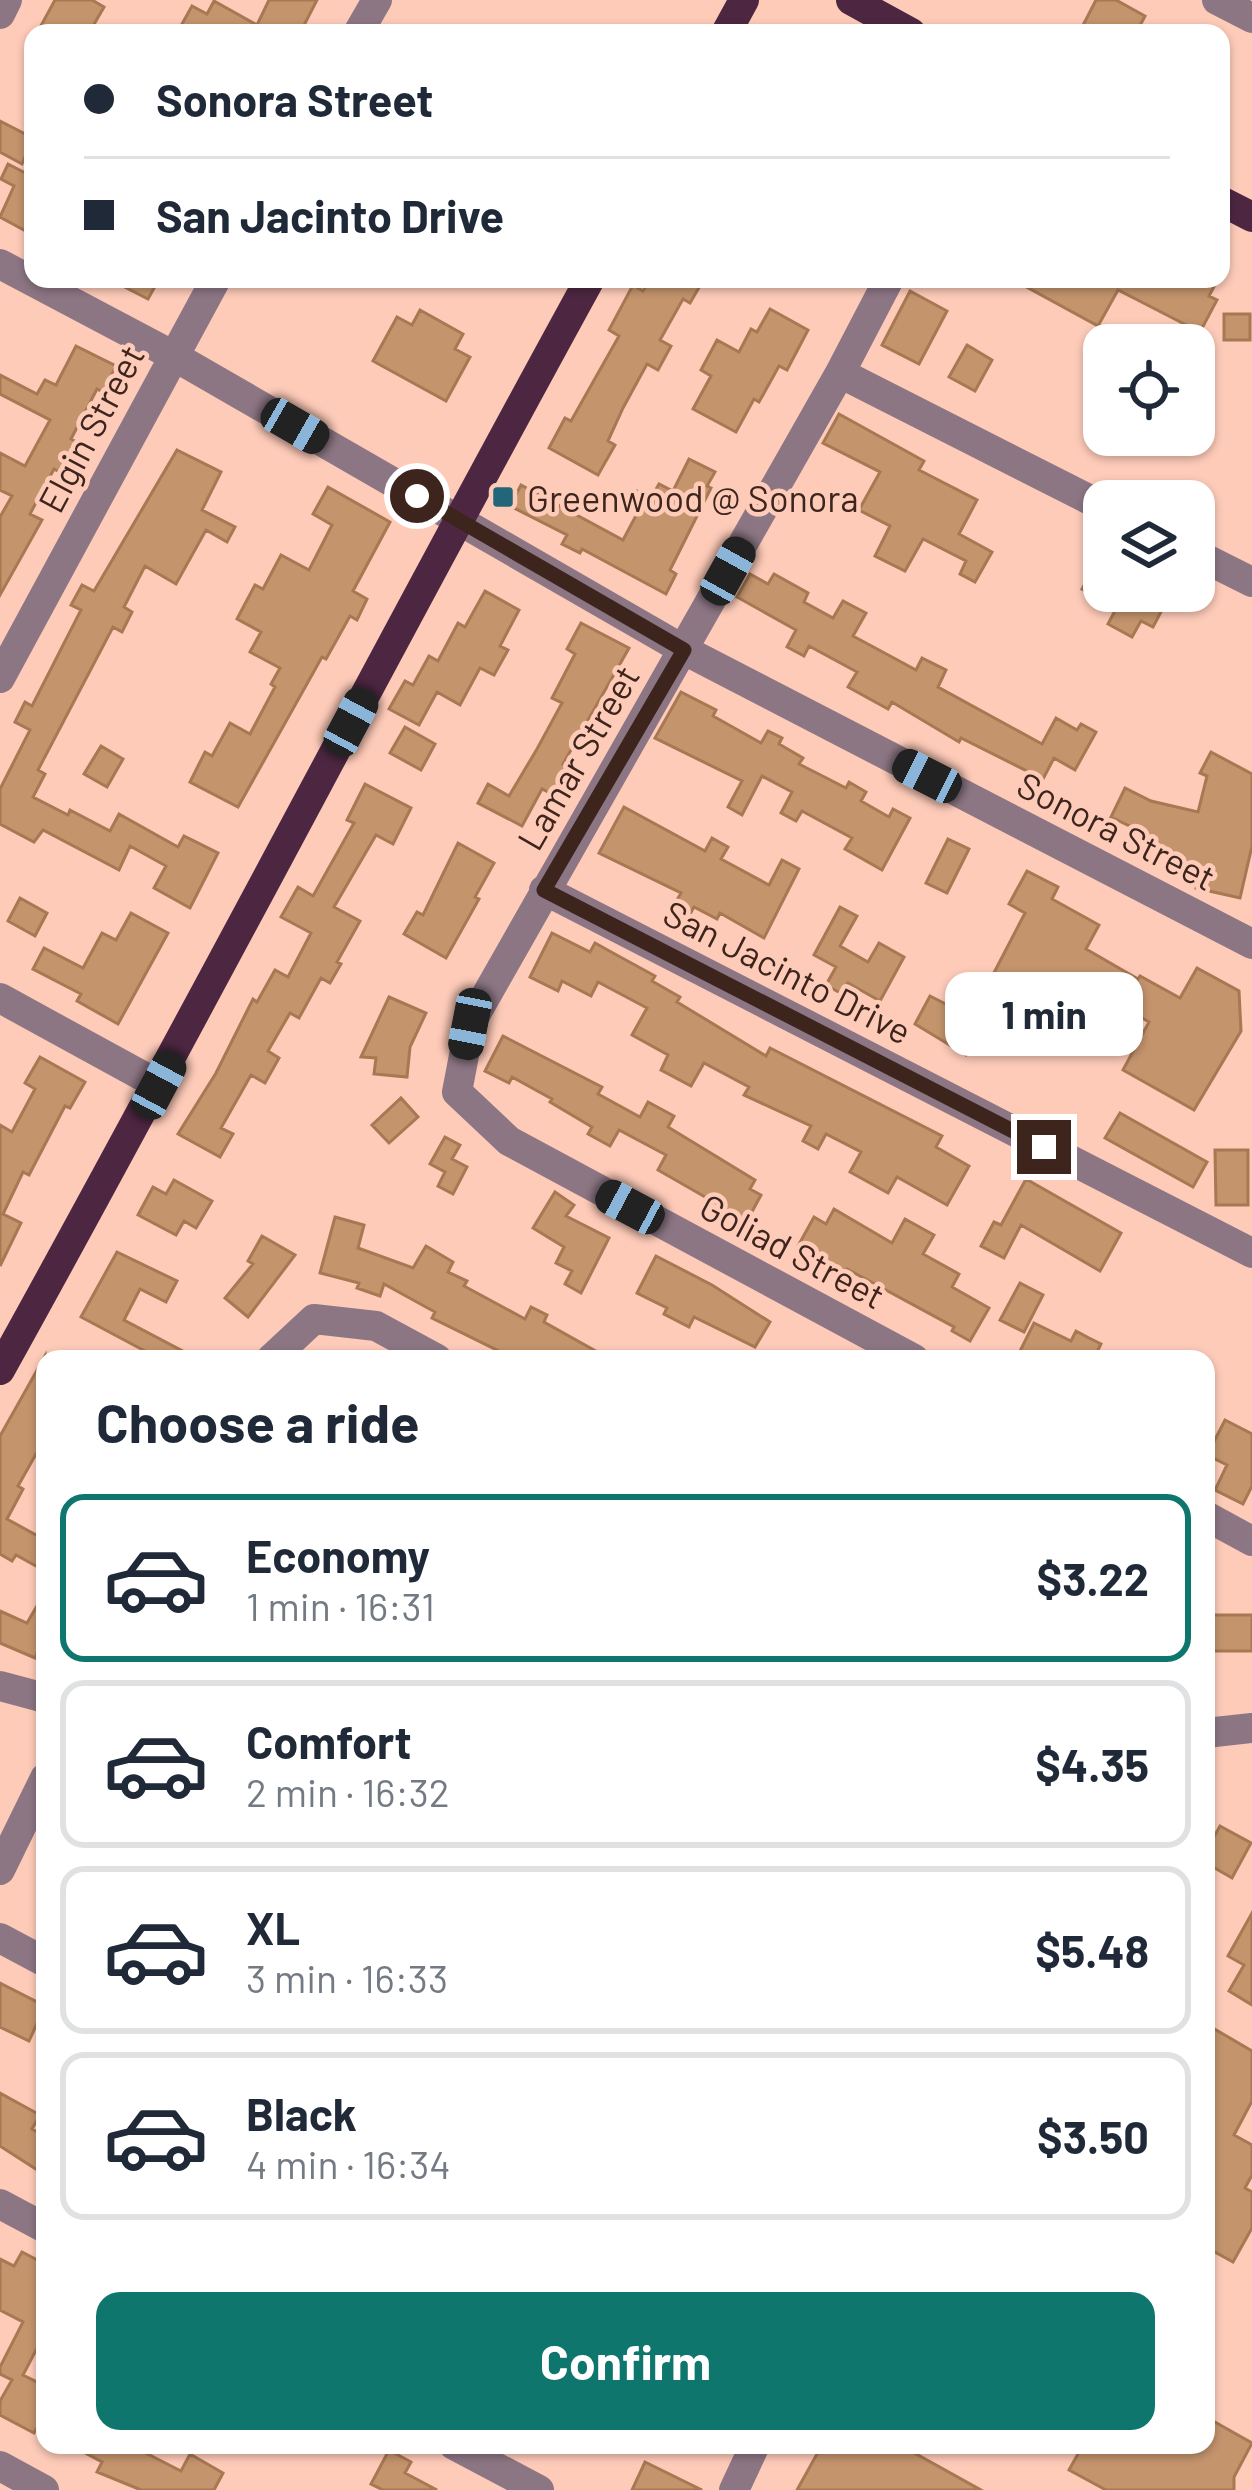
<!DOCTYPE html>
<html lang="en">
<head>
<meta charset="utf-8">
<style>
  body { margin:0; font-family:Barlow,sans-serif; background:#f2f2f3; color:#1f2937; height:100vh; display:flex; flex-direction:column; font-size:45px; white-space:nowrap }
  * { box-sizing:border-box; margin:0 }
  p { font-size:39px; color:#747a83 }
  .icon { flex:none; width:66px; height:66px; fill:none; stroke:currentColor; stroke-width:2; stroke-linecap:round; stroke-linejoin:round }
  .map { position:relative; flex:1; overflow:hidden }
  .side { position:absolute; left:36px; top:1350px; width:1179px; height:1104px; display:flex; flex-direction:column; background:#fff; border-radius:24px; box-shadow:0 3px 9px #0004 }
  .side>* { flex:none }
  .banner { position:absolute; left:24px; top:24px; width:1206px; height:264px; border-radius:24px; box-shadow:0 3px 9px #0004; display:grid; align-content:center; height:264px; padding:0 60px; background:#fff }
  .controls { position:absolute; left:1083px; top:324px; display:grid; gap:24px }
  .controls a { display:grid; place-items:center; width:132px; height:132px; border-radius:24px; background:#fff; box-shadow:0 3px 9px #0004; font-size:60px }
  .end { position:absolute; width:54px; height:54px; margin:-27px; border:15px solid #3d251d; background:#fff; box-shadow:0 0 0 6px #fff }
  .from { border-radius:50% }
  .bubble { position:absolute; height:84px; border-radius:24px; background:#fff; box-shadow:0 3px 9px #0004; font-size:39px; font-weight:700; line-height:84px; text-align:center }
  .car { position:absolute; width:36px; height:72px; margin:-36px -18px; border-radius:15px; box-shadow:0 0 9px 3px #0007; background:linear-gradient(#222 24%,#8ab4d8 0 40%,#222 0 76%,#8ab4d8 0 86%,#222 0) }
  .banner b { display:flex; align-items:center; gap:42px; height:114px; font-size:45px }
  .banner b+b { border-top:3px solid #e0e1e3 }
  .banner i { width:30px; height:30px; background:#1f2937 }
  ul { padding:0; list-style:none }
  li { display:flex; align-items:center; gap:36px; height:168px; margin:0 24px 18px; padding:0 36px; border:6px solid #e0e1e3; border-radius:24px }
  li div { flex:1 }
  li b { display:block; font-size:45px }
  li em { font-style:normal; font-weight:700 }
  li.current { border-color:#0f766e }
  li>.icon { width:108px; height:108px; stroke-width:1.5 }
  h2 { padding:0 60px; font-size:54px; line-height:144px }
  .button { display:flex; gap:24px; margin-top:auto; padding:24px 60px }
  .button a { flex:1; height:138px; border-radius:24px; background:#0f766e; color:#fff; font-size:48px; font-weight:700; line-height:138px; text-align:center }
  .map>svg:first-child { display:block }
  .building { fill:#c4946d; stroke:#a77852; stroke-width:3 }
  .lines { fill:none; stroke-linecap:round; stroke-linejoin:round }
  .minor { stroke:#8d7684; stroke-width:30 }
  .major { stroke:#4d2741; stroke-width:30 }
  .route { stroke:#3d251d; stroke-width:15 }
  .poi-dot { fill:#246679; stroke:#fecbb9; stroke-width:4.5 }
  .labels { text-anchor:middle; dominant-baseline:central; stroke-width:9; stroke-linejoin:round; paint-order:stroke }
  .street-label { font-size:36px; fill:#3d251d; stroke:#fecbb9 }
  .poi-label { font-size:36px; fill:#3d251d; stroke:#fecbb9; text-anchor:start }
</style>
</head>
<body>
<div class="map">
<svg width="1252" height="2490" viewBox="0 0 1252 2490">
  <rect width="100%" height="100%" fill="#fecbb9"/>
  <!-- building -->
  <path class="building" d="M55,0H92L104,7L89,33H37Z
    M269,0H317L300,33H177L192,6L207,14L214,1L257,25Z
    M1096,0H1116L1145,16L1136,33H1079Z
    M0,121L33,138L22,164L0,152Z
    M8,164L33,177V235L0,217L14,186L1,179Z
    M109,279H159L148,299Z
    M650,279H704L690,303L683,299L660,340L671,346L658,370L647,364L623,408L608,441L615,445L598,475L549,448L565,418L571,421L619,336L609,330L633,285L643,291Z
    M1012,279H1218L1209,296L1217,300L1200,332L1118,290L1098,326Z
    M910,291L947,311L919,364L882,345Z
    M770,309L808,330L787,370L779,366L759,402L754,399L736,432L693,409L711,376L701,370L717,340L739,352L751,329L757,332Z
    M420,310L463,334L455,349L470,357L446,401L373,361L397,317L412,325Z
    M1224,314H1250V340H1224Z
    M967,345L992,360L975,391L949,377Z
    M76,346L116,366L103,392L97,389L71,439L82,445L65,475L54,469L30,514L42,520L0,595V517L12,496L0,490V453L25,466L50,420L0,394V375L37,394L45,380L56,385Z
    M839,414L924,461L919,470L977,500L959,534L992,552L975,582L960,574L966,561L923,539L905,571L875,556L890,526L859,510L880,472L823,443Z
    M177,450L221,472L202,510L235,527L227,542L206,530L176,584L145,566L124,607L132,612L122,632L113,627L38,770L45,774L33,797L68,815L70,810L110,831L119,814L178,847L184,836L218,853L190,908L154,888L166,866L130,846L119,870L43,830L34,842L0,824V789L30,730L15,722L25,702L32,706L81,610L71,605L82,585L94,591Z
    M689,459L715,472L707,486L711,488L670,570L676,574L666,594L582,549L580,553L562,544L567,535L510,506L521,485L623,540L639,510L629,505L637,491L651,498L659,484L673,491Z
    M328,487L390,522L353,591L367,599L357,620L350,616L326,659L322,657L238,807L190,782L205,752L212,756L230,723L250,734L275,687L271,684L280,668L250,652L261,632L237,619L255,585L263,589L281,555L309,570L332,525L313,514Z
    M1104,549V591H1172L1153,627L1141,621L1132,637L1108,624L1117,607L1082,589Z
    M750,574L768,584L774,574L808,593L804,602L833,618L843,601L866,613L853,636L916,670L922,658L946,670L938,687L1042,744L1056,718L1077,730L1081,724L1096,732L1075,770L1054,758L1043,779L961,738L959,742L892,702L888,709L848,687L857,672L809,646L804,656L787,647L796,630L737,597Z
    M485,591L519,610L500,646L508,650L494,675L480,668L460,705L437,692L419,725L389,709L405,681L413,685L429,656L438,661L458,623L465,627Z
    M581,623L629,648L563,764L570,767L554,795L542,789L522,826L478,803L488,784L509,796L537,749L562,703L552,698L575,654L567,649Z
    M681,692L716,710L713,716L761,743L768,731L782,738L779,744L803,758L799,764L846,788L849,782L866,792L861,801L889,817L893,809L910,818L882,870L845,849L852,838L802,811L796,821L781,813L792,792L762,776L742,815L728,807L742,781L655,738Z
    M405,727L435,744L421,770L390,753Z
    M101,746L123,759L107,787L84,774Z
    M1211,752L1252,774V846L1240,898L1196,888L1199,873L1170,866L1173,852L1144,845L1146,834L1111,817L1125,788L1151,801L1198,812L1207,776L1200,773Z
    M365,784L411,808L393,844L376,835L334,907L360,921L337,962L341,964L330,983L321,978L299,1018L290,1013L268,1051L279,1058L265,1083L251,1075L221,1128L233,1134L220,1157L178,1134L216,1073L253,999L257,1002L275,970L288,977L311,933L281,917L298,887L313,896L354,823L347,820Z
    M624,807L705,851L712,838L728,847L721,859L769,885L782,860L799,869L764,938L720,913L717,919L694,907L690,914L674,905L681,893L599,853Z
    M948,839L969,849L947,893L926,883Z
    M458,843L494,863L475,897L479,899L446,958L404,934L417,912L423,915Z
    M1027,871L1058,887L1052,899L1099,925L1086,949L1138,979L1140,976L1180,998L1197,968L1239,991L1241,1031L1194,1110L1123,1070L1149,1022L1099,993L1086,1016L1065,1004L1067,1000L1018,976L992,1026L972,1015L1025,913L1009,904Z
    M20,898L47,913L35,936L8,921Z
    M840,907L857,916L840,946L868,962L879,943L904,957L880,1001L848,983L842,994L826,985L836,967L814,955Z
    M131,913L168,933L118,1024L77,1001L81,994L33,969L44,948L83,968L102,933L116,940Z
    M552,933L590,952L595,943L613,953L655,976L652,981L680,997L677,1002L766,1056L770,1048L942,1136L936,1147L969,1166L947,1205L897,1177L888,1193L850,1172L861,1152L826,1134L818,1149L803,1141L811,1126L744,1095L749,1087L704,1063L691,1086L661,1070L668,1055L632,1035L647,1008L598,982L591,996L562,981L558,991L530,977Z
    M930,996L983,1023L966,1055L915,1024Z
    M389,997L426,1013L410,1047L407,1077L374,1074L376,1058L361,1057Z
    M503,1036L602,1087L598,1094L640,1117L648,1102L674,1116L668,1127L755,1180L750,1189L761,1195L747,1221L658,1170L666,1155L619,1130L610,1146L588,1134L592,1127L550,1102L552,1099L512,1077L509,1083L485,1071Z
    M40,1057L85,1082L70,1108L65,1106L29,1175L23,1172L3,1214L21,1223L0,1266V1125L12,1132L35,1089L25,1083Z
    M401,1098L418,1117L389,1143L372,1125Z
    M1120,1113L1207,1162L1193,1187L1105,1138Z
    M445,1137L460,1145L452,1159L467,1167L453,1194L438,1186L445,1172L430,1164Z
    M1215,1150H1248V1205H1216Z
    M1026,1179L1121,1233L1100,1271L1021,1225L1004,1258L981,1246L994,1222L1001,1225Z
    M174,1180L212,1201L196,1228L184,1221L176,1235L138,1215L153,1187L166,1194Z
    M555,1192L574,1205L566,1216L609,1238L581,1293L565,1284L572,1271L556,1263L564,1247L533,1228Z
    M834,1209L892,1243L905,1219L934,1235L923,1254L959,1274L952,1287L989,1308L970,1341L952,1331L954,1327L847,1269L844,1275L798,1246L814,1217L826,1224Z
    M335,1217L364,1225L358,1248L413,1268L426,1246L453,1262L448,1272L467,1281L464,1286L525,1319L531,1307L547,1315L544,1322L610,1359H515L432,1318L435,1312L384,1284L380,1296L357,1288L359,1283L320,1273Z
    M262,1236L295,1255L248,1317L225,1298L253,1264L248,1261Z
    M117,1252L177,1281L166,1302L140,1289L124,1320L198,1359H160L81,1317Z
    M656,1256L712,1285L770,1322L755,1347L694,1317L689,1327L664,1314L667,1308L637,1293Z
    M1020,1283L1043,1295L1024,1332L1000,1320Z
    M1034,1323L1071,1341L1076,1331L1089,1338L1101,1344L1096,1354L1105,1359H1016Z
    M45,1356V1459L36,1454L18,1486L23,1489L7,1519L45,1540V1571L16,1555L12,1561L0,1554V1436Z
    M1225,1420L1252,1434V1486L1243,1504L1215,1490L1227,1465L1207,1455Z
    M45,1592V1635L35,1658L0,1643V1611L27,1623Z
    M1206,1615H1252V1651H1206Z
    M1220,1826L1251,1843L1232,1878L1206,1863V1851Z
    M1252,1913V2005L1229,1991L1244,1965L1228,1956Z
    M0,1983L45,2006L29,2041L0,2027Z
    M1206,2024L1252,2051V2101L1234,2135L1252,2145V2175L1245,2188L1252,2192V2228L1233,2262L1206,2247Z
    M0,2093L40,2115L32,2129L45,2136V2175L0,2146Z
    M22,2252L45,2264V2333L23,2375L45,2386V2413L34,2433L0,2415V2401L12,2380L0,2374V2367L23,2322L0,2310V2259L14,2266Z
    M1206,2417L1252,2443L1234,2477V2490H1106L1069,2470L1083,2445H1206Z
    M70,2445H130L181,2471L190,2454L223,2473L214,2490H141L97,2472L102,2462Z
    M822,2445H900L981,2490H797Z
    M389,2450L411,2462L405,2473L437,2490H383L371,2484Z
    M645,2462L702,2490H632Z"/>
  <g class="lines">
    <!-- minor -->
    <path class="minor" d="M1217,0L1252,18
      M0,14L7,0
      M358,33L377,0
      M0,264L172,355L684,650L1252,944
      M889,279L840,373L470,1024L457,1092L509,1141L914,1359
      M840,373L1104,507
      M1194,553L1252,582
      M0,678L216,279
      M544,890L1252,1253
      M0,998L159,1085
      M271,1359L314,1319L376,1326L437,1359
      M1206,1516L1252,1541
      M0,1686L45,1698
      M1206,1733L1252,1728
      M0,1870L45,1778
      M0,1938L45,1962
      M0,2204L45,2228
      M454,2445L539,2490
      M0,2466L44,2490
      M734,2490L755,2445"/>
    <!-- major -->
    <path class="major" d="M851,0L911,33
      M726,33L744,0
      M1221,201L1252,217
      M0,1370C201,1008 391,641 590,279"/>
  </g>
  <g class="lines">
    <!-- route -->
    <path class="route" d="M417,496L684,650L544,890L1044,1147"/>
  </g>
  <!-- markers -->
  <rect class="poi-dot" x="491" y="485" width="24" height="24" rx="6"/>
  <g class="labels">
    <!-- street labels -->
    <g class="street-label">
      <text transform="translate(90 428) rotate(-62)">Elgin Street</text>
      <text transform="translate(577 757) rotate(-60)">Lamar Street</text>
      <text transform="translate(1117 830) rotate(27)">Sonora Street</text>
      <text transform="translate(788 971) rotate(27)">San Jacinto Drive</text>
      <text transform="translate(793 1250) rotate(28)">Goliad Street</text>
    </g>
    <!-- poi labels -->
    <g class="poi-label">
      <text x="527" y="497">Greenwood @ Sonora</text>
    </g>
  </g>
</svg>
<div class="controls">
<a><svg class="icon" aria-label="locate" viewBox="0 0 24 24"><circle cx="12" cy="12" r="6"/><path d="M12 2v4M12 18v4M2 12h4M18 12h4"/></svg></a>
<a><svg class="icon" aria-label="layers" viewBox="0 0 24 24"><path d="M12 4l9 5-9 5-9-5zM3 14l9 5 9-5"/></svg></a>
</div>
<i class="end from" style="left:417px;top:496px"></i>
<i class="end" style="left:1044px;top:1147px"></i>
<div class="bubble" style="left:945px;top:972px;width:198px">1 min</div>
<i class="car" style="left:295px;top:426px;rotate:120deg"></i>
<i class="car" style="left:728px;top:571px;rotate:29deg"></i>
<i class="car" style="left:351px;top:722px;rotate:28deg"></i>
<i class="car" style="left:927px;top:776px;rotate:297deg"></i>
<i class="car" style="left:470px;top:1024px;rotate:191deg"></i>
<i class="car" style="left:159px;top:1085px;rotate:28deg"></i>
<i class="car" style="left:630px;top:1207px;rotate:298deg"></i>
<div class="banner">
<b><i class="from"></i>Sonora Street</b>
<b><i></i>San Jacinto Drive</b>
</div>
<section class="side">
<h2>Choose a ride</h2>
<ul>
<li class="current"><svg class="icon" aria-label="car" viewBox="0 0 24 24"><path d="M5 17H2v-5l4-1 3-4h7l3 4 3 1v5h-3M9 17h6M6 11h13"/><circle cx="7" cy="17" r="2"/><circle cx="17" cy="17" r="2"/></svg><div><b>Economy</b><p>1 min · 16:31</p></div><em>$3.22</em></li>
<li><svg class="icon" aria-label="car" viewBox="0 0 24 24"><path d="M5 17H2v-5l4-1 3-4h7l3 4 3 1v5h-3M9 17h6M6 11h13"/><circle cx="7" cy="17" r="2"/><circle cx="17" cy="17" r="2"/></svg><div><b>Comfort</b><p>2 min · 16:32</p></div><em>$4.35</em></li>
<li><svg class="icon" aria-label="car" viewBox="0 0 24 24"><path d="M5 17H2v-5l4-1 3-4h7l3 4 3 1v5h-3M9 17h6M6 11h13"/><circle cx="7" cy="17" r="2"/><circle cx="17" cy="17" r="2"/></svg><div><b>XL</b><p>3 min · 16:33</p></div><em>$5.48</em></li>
<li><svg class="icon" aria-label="car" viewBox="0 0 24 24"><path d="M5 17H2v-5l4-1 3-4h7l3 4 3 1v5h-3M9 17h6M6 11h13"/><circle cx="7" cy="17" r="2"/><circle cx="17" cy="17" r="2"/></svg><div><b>Black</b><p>4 min · 16:34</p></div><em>$3.50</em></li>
</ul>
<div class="button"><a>Confirm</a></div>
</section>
</div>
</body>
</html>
